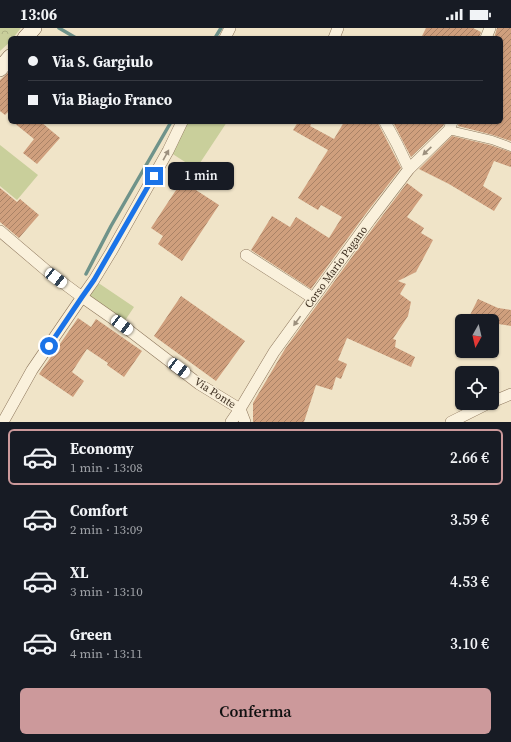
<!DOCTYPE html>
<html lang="it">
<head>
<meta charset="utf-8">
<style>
  body { margin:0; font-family:"Source Serif 4",serif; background:#20242c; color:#f1f3f6; height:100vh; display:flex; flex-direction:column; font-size:15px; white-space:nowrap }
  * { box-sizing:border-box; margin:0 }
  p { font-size:13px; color:#9ea1a6 }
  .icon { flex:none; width:22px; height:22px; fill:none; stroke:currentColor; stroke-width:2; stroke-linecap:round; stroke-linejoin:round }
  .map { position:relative; height:394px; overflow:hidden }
  .sheet { display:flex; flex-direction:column; background:#171b24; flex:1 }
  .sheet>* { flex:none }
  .guide { position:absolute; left:8px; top:8px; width:495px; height:88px; border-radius:6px; box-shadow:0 1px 3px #0004; display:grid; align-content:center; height:88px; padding:0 20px; background:#171b24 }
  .needle { width:26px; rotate:188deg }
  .fabs { position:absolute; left:455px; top:286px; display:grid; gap:8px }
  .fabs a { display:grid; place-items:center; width:44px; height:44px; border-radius:6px; background:#171b24; box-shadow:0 1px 3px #0004; font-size:20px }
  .end { position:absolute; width:18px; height:18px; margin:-9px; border:5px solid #1a73e8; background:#fff; box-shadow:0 0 0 2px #fff }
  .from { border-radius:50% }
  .bubble { position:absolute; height:28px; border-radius:6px; background:#171b24; box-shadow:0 1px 3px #0004; font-size:13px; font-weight:600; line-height:28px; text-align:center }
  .car { position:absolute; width:12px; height:24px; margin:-12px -6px; border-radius:5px; box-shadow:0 0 3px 1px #0007; background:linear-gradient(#fff 24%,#345 0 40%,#fff 0 76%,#345 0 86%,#fff 0) }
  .guide b { display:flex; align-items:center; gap:14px; height:38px; font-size:15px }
  .guide b+b { border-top:1px solid #363941 }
  .guide i { width:10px; height:10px; background:#f1f3f6 }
  ul { padding:7px 0 0; list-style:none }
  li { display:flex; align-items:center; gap:12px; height:56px; margin:0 8px 6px; padding:0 12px; border:2px solid transparent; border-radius:6px }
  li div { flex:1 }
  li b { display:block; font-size:15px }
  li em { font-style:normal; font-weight:600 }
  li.selected { border-color:#cc999b }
  li>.icon { width:36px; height:36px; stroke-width:1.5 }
  .button { display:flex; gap:8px; margin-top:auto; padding:8px 20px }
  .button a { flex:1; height:46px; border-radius:6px; background:#cc999b; color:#111; font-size:16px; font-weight:600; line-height:46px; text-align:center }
  .status { display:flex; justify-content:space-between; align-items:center; height:28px; padding:0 20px; background:#171b24; direction:ltr }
  .status svg { height:11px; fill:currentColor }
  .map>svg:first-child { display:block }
  .forest { fill:url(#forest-crowns) }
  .green { fill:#c9cf9b }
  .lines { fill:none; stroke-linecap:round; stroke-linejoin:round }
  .stream { stroke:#6f938a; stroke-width:3.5 }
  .building { fill:url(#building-hatch) }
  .pedestrian-casing { stroke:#8d765c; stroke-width:9 }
  .minor-casing { stroke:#8d765c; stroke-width:12 }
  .secondary-casing { stroke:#6f573f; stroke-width:16 }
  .pedestrian { stroke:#faf1dc; stroke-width:8 }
  .minor { stroke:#faf1dc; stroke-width:11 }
  .secondary { stroke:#faf1dc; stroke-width:15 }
  .oneway { fill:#9c907e }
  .route { stroke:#1a73e8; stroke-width:5 }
  .labels { text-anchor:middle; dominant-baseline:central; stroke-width:3; stroke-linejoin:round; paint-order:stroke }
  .street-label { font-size:11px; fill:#3d2e20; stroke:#f7eed8 }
</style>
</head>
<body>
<div class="status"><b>13:06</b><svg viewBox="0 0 49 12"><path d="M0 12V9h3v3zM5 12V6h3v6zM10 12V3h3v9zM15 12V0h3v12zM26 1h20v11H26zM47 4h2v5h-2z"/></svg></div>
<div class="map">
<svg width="511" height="394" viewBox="0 0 511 394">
  <defs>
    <pattern id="forest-crowns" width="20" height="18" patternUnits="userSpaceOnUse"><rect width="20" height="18" fill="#c9cf9b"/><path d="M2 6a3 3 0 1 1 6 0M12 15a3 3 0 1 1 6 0" fill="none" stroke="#aeb285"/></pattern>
    <pattern id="building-hatch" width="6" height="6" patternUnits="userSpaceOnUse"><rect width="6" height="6" fill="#cf9f7d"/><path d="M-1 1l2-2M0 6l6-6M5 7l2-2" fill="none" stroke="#a98266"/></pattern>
  </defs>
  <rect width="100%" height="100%" fill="#f0e4c8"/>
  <!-- forest -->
  <path class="forest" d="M0,0H21L13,10H10V14L0,23Z"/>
  <!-- green -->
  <path class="green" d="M182,94H227L196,141L168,123Z
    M0,117L38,147L17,172L0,158Z
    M94,252L134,279L122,297L82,269Z"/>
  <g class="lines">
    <!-- stream -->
    <path class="stream" d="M59,0L76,10
      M215,10L221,0
      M86,246L111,198L171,94"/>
  </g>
  <!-- building -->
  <path class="building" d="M426,0H473L481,4L479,10H421Z
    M497,0H511V113L493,107L458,98L459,94H501V10H494Z
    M10,43V82L5,87L0,83V52Z
    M13,94H41L60,110L37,136L23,125L34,111Z
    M298,94H312L310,98L334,111L344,94H378L379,97L401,140L364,188L311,261L251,222L272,188L290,199L296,189L329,210L342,189L321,177L318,182L298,170L328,122L293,102Z
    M393,94H445L443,98L411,129Z
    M452,108L490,117L511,124V139L494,133L483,158L502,170L494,183L449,156L419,141Z
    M182,153L219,177L182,233L158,216L163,208L151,200Z
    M407,155L423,167L407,189L424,200L421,205L433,212L416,244L398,253L406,256L400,266L411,274L408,288L393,311L396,312L395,319L415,329L411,339L347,310L338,332L347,336L341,351L336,349L332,362L316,357L304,394H253V375L285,321L376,196Z
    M0,160L17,174L20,171L39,187L19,210L0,194Z
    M181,268L245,313L216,353L154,308Z
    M478,271L498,280L511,282V298L492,295V293H467Z
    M78,290L91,299L96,291L142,323L124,349L107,337L108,335L87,321L72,344L84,353L73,369L39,346Z"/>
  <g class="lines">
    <defs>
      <path id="pedestrian" d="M449,102L492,112L511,119"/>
      <path id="minor" d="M225,10L230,0
        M334,10L338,0
        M486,10L490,0
        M385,94L397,116L409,141
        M0,203L47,243L82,269L122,297L199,356L240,381L245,394
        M246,227L313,270
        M492,374L511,366
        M3,394L32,342L82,269L94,252L111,224L168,123L182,94
        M231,394L240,381L274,324L370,192L409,141L449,102L452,94
        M451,394L489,375"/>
      <path id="secondary" d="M25,10L34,0
        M0,41L10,29"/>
    </defs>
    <!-- pedestrian casing -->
    <use href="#pedestrian" class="pedestrian-casing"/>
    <!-- minor casing -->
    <use href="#minor" class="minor-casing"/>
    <!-- secondary casing -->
    <use href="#secondary" class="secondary-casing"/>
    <!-- pedestrian -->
    <use href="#pedestrian" class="pedestrian"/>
    <!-- minor -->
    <use href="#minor" class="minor"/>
    <!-- secondary -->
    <use href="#secondary" class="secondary"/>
  </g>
  <!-- one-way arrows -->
  <defs><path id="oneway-solid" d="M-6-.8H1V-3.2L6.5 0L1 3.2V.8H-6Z"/></defs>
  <g class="oneway">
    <use href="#oneway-solid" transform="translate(427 123) rotate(137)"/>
    <use href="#oneway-solid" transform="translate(166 127) rotate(-61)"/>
    <use href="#oneway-solid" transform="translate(297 293) rotate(126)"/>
  </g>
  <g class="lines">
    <!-- route -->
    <path class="route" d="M49,318L82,269L94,252L154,148"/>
  </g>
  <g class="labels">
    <!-- street labels -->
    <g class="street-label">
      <text transform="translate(336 239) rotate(-54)">Corso Mario Pagano</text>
      <text transform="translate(215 365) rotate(33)">Via Ponte</text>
    </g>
  </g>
</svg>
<div class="fabs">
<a><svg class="needle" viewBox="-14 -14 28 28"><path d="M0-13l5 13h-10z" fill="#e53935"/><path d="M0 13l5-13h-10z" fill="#9ea1a6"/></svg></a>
<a><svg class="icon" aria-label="locate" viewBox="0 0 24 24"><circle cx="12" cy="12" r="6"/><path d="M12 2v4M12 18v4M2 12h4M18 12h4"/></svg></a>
</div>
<i class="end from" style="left:49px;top:318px"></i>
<i class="end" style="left:154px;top:148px"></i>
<div class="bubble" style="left:168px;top:134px;width:66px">1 min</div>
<i class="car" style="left:56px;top:250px;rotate:128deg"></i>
<i class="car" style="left:122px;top:297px;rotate:127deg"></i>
<i class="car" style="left:179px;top:340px;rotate:127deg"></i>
<div class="guide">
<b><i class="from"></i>Via S. Gargiulo</b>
<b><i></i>Via Biagio Franco</b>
</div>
</div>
<section class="sheet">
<ul>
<li class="selected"><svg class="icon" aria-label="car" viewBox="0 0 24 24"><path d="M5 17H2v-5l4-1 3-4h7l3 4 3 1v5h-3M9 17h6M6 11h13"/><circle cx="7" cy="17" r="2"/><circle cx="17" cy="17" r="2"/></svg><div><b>Economy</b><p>1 min · 13:08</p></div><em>2.66 €</em></li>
<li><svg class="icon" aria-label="car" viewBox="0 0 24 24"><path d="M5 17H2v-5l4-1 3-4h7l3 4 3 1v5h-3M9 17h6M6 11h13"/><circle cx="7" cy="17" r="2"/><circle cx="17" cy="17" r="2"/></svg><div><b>Comfort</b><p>2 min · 13:09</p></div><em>3.59 €</em></li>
<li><svg class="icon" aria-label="car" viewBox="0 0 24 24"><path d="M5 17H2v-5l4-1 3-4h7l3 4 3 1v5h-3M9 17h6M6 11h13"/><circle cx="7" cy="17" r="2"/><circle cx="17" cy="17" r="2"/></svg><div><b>XL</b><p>3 min · 13:10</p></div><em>4.53 €</em></li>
<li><svg class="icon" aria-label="car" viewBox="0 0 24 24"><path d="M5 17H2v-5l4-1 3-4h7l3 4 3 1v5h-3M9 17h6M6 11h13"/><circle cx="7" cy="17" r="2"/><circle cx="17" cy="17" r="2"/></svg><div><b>Green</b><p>4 min · 13:11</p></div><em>3.10 €</em></li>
</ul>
<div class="button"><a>Conferma</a></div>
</section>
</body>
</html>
